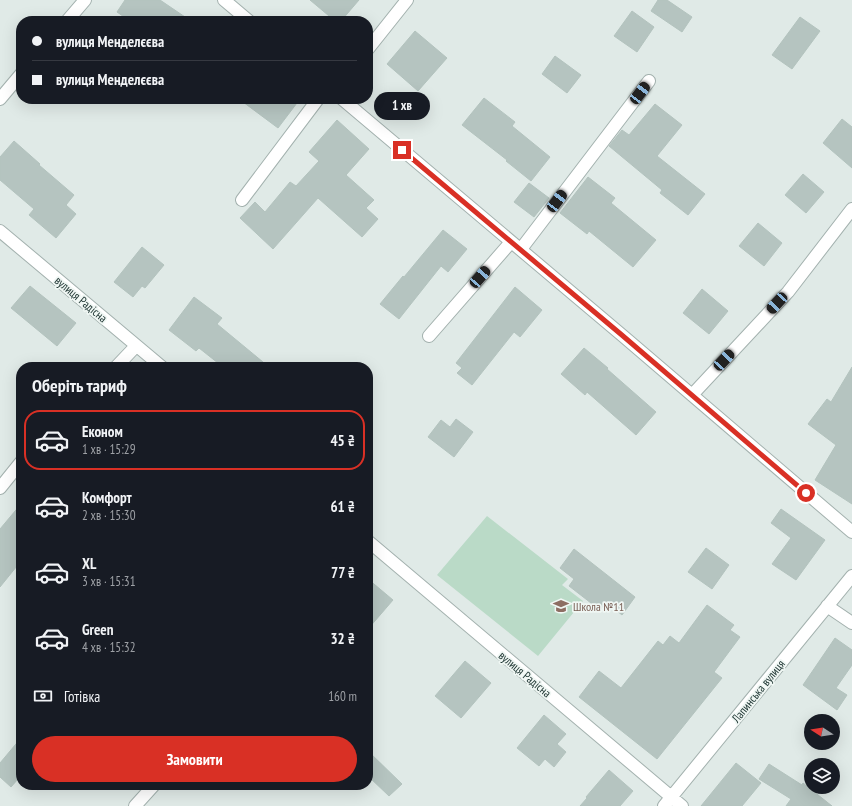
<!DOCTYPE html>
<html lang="uk">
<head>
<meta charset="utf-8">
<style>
  body { margin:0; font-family:"PT Sans Narrow",sans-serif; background:#20242c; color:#f1f3f6; height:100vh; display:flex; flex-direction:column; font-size:15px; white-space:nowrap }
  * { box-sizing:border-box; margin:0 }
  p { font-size:13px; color:#9ea1a6 }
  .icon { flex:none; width:22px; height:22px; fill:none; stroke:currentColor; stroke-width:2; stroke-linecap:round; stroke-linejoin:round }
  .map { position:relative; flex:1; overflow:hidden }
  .details { position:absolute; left:16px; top:362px; width:357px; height:428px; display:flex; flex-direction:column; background:#171b24; border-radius:16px; box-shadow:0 4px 16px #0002 }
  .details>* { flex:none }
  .banner { position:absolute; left:16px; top:16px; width:357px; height:88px; border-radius:16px; box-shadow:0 4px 16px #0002; display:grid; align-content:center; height:88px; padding:0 16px; background:#171b24 }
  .needle { width:26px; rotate:282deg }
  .buttons { position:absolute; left:804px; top:714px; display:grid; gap:8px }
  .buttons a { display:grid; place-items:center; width:36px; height:36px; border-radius:50%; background:#171b24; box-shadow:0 4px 16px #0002; font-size:20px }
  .end { position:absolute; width:18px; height:18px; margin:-9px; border:5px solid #d93025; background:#fff; box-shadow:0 0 0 2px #fff }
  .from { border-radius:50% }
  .bubble { position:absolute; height:28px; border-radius:14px; background:#171b24; box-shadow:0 4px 16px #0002; font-size:13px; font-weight:800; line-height:28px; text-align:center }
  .car { position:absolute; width:12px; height:24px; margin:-12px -6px; border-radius:5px; box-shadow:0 0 3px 1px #0007; background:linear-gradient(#222 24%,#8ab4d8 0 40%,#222 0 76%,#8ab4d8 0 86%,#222 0) }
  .banner b { display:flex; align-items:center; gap:14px; height:38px; font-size:15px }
  .banner b+b { border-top:1px solid #363941 }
  .banner i { width:10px; height:10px; background:#f1f3f6 }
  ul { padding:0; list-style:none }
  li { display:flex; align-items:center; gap:12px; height:60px; margin:0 8px 6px; padding:0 8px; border:2px solid transparent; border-radius:16px }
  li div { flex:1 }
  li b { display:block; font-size:15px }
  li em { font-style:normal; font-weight:800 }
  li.selected { border-color:#d93025 }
  li>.icon { width:36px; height:36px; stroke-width:1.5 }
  h2 { padding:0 16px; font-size:18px; line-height:48px }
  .pay { display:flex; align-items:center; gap:10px; height:44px; padding:0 16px; font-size:15px }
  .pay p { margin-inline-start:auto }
  .cta { display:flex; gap:8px; margin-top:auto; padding:8px 16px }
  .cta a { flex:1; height:46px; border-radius:24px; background:#d93025; color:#fff; font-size:16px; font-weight:800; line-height:46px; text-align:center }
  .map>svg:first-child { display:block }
  .green { fill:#badac7 }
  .building { fill:#b5c4c0; stroke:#b3c3be }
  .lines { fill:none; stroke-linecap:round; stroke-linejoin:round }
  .minor-casing { stroke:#a3b1ae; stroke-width:14 }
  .minor { stroke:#fff; stroke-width:12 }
  .route { stroke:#d93025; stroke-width:5 }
  .labels { text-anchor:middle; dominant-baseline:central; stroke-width:3.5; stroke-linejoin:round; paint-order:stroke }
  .street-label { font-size:12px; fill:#223936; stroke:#f0f7f4 }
  .education-label { font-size:12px; fill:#785e54; stroke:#f0f7f4; text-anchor:start }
</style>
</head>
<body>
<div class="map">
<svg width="852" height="806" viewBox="0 0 852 806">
  <rect width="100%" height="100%" fill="#e0eae7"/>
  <!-- green -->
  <path class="green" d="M487,516L568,579L562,585L583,601L538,656L437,575Z"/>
  <!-- building -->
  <path class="building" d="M125,0H160L191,21H130L117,12Z
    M310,0H359L341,21H335Z
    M658,0H667L692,17L682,32L651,11Z
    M632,11L654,27L637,52L614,36Z
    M800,17L820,31L792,69L772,55Z
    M415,31L447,58L418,91L387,64Z
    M555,56L581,75L567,93L542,74Z
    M484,98L515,122L512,126L550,157L531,181L506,161L507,160L462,125Z
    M239,99H300L278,128Z
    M655,104L682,125L657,156L705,194L688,215L660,193L662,190L609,146L622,130L629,135Z
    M842,119L852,127V168L823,143Z
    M337,120L369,149L346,175L374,200L366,208L378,219L362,237L318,198L273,249L240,218L255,202L265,212L290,182L296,186L319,161L309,152Z
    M14,141L40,164L39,165L74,195L66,205L76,214L56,238L29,215L34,209L0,180V157Z
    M803,174L824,192L806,213L785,195Z
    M588,177L615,198L611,203L656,240L633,267L589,231L587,234L560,213Z
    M529,183L549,198L534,217L514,202Z
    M758,223L782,243L764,266L739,246Z
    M443,230L467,249L448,272L441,266L399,319L380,304L403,276L404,277Z
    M142,247L164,265L145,288L142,286L133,297L114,282Z
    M30,286L76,323L57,346L11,308Z
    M515,287L542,310L520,337L514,332L472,385L457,373L462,368L456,363Z
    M702,289L728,311L709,334L683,313Z
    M194,297L222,318L217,324L269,367H223L199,348L196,351L169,330Z
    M584,348L608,368L607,369L656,412L636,435L587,392L585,395L561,374Z
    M852,367V504L815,480L836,445L808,424L827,399L831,402Z
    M456,419L473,432L454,457L428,437L441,420L450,427Z
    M21,504V561L0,587V529Z
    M781,509L825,540L796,580L772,564L791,538L771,523Z
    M706,548L729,565L712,589L688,572Z
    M574,549L635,597L622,615L606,602L600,610L569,586L574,579L560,568Z
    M368,579L393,600L368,629Z
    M707,605L734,625L730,630L740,637L714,672L722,678L657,759L579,697L599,671L621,688L658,641L663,645L670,636L679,643Z
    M835,638L852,650V665L836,688L847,695L837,710L803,685Z
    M465,661L491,683L461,718L435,696Z
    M544,715L566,734L557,744L566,752L554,767L545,759L539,766L517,748Z
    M21,738V773L18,779L11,787L0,777V763Z
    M368,751L402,784L389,796L368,776Z
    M736,763L761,783L742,806H701Z
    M769,764L802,785L803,783L832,806H786L791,799L759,779Z
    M609,770L633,791L620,806H580L587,798L586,797Z"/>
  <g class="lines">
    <defs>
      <path id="minor" d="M224,0L249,21
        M67,21L85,0
        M368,49L407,0
        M0,99L21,74
        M342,99L623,336L852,532
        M242,200L318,99
        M0,231L162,367
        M521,249L649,81
        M429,336L511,242
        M116,367L136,346
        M692,395L788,292L852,209
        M0,488L21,462
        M368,541L682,806
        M827,606L852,623
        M135,806L154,785
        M664,806L852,576"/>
    </defs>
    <!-- minor casing -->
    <use href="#minor" class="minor-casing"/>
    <!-- minor -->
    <use href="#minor" class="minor"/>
  </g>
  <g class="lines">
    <!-- route -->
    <path class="route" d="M402,150L623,336L806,493"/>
  </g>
  <!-- icons -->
  <defs>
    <symbol id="school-bare" viewBox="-9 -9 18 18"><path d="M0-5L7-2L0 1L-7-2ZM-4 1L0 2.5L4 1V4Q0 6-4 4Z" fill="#8d6e63" stroke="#f0f7f4" stroke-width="2.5" paint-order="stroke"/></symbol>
  </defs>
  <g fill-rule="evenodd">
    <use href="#school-bare" x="550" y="595" width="22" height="22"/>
  </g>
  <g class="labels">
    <!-- street labels -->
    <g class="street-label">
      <text transform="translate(81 299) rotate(40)">вулиця Радісна</text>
      <text transform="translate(525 674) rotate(40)">вулиця Радісна</text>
      <text transform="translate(758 691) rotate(-51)">Лапинська вулиця</text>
    </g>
    <!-- education labels -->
    <g class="education-label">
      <text x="573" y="606">Школа №11</text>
    </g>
  </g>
</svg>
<div class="buttons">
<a><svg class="needle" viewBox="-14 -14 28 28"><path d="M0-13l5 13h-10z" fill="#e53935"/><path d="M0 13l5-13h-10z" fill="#9ea1a6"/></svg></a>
<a><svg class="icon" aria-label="layers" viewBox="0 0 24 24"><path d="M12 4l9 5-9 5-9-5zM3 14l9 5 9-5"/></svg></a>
</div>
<i class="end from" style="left:806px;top:493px"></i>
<i class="end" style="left:402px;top:150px"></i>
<div class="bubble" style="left:374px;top:92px;width:56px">1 хв</div>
<i class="car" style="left:640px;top:93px;rotate:37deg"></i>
<i class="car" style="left:557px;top:201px;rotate:37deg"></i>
<i class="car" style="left:480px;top:277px;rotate:41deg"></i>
<i class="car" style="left:777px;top:303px;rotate:223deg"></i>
<i class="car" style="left:724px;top:360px;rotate:43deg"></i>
<div class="banner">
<b><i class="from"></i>вулиця Менделєєва</b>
<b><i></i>вулиця Менделєєва</b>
</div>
<section class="details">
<h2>Оберіть тариф</h2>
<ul>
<li class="selected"><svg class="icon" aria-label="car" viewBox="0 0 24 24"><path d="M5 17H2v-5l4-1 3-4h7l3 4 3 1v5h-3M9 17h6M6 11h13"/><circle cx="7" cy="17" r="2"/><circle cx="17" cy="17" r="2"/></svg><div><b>Економ</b><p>1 хв · 15:29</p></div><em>45 ₴</em></li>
<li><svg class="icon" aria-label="car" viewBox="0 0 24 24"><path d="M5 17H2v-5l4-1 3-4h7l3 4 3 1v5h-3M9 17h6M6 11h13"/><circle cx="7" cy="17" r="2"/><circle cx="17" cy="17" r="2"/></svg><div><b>Комфорт</b><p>2 хв · 15:30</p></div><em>61 ₴</em></li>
<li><svg class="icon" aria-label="car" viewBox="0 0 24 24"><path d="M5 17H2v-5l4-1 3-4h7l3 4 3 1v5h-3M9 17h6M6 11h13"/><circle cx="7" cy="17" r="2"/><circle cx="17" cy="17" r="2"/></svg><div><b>XL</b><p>3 хв · 15:31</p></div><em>77 ₴</em></li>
<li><svg class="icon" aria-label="car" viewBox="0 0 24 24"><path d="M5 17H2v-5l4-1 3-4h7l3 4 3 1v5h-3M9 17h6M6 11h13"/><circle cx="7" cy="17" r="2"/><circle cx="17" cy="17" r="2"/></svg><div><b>Green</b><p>4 хв · 15:32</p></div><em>32 ₴</em></li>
</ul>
<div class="pay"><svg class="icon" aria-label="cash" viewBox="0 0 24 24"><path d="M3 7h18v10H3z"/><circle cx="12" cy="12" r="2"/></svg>Готівка<p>160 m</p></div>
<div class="cta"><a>Замовити</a></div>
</section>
</div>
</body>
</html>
